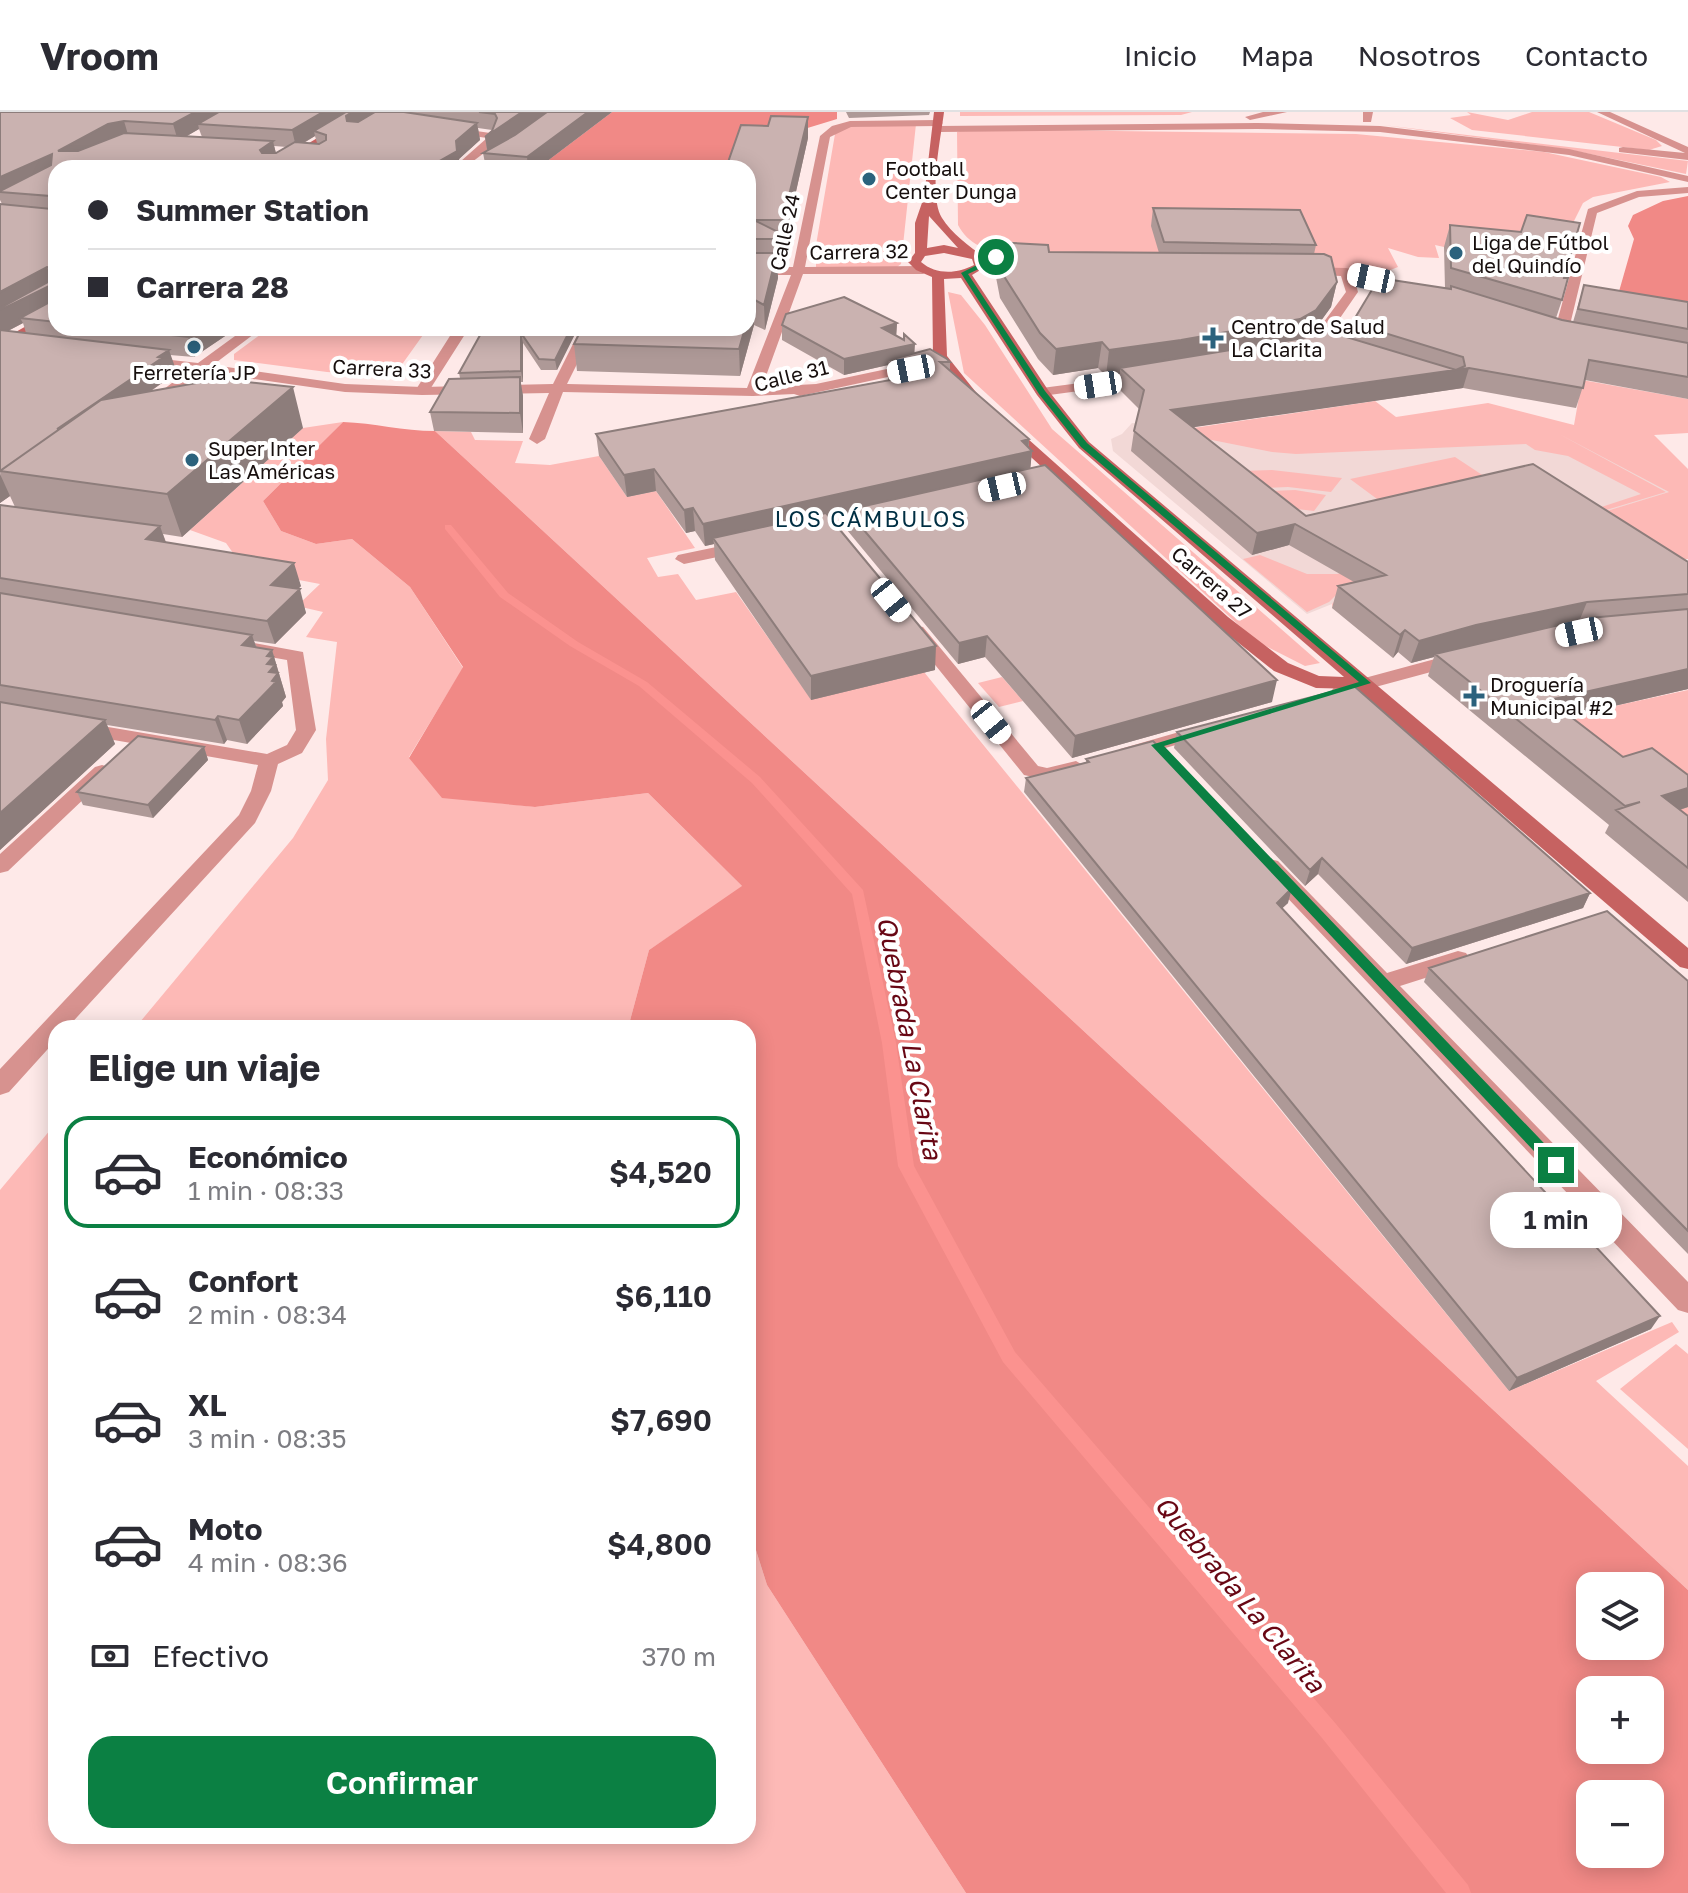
<!DOCTYPE html>
<html lang="es">
<head>
<meta charset="utf-8">
<style>
  body { margin:0; font-family:"Golos Text",sans-serif; background:#f7f7f7; color:#2b2b33; height:100vh; display:flex; flex-direction:column; font-size:30px; white-space:nowrap }
  * { box-sizing:border-box; margin:0 }
  p { font-size:26px; color:#7c7c81 }
  .icon { flex:none; width:44px; height:44px; fill:none; stroke:currentColor; stroke-width:2; stroke-linecap:round; stroke-linejoin:round }
  .map { position:relative; flex:1; overflow:hidden }
  .side { position:absolute; left:48px; top:908px; width:708px; height:824px; display:flex; flex-direction:column; background:#fff; border-radius:24px; box-shadow:0 4px 20px #0003 }
  .side>* { flex:none }
  .guide { position:absolute; left:48px; top:48px; width:708px; height:176px; border-radius:24px; box-shadow:0 4px 20px #0003; display:grid; align-content:center; height:176px; padding:0 40px; background:#fff }
  .buttons { position:absolute; left:1576px; top:1460px; display:grid; gap:16px }
  .buttons a { display:grid; place-items:center; width:88px; height:88px; border-radius:16px; background:#fff; box-shadow:0 4px 20px #0003; font-size:40px }
  .end { position:absolute; width:36px; height:36px; margin:-18px; border:10px solid #0b8043; background:#fff; box-shadow:0 0 0 4px #fff }
  .from { border-radius:50% }
  .bubble { position:absolute; height:56px; border-radius:24px; background:#fff; box-shadow:0 4px 20px #0003; font-size:26px; font-weight:600; line-height:56px; text-align:center }
  .car { position:absolute; width:24px; height:48px; margin:-24px -12px; border-radius:10px; box-shadow:0 0 6px 2px #0007; background:linear-gradient(#fff 24%,#345 0 40%,#fff 0 76%,#345 0 86%,#fff 0) }
  .guide b { display:flex; align-items:center; gap:28px; height:76px; font-size:30px }
  .guide b+b { border-top:2px solid #e1e1e2 }
  .guide i { width:20px; height:20px; background:#2b2b33 }
  ul { padding:0; list-style:none }
  li { display:flex; align-items:center; gap:24px; height:112px; margin:0 16px 12px; padding:0 24px; border:4px solid transparent; border-radius:24px }
  li div { flex:1 }
  li b { display:block; font-size:30px }
  li em { font-style:normal; font-weight:600 }
  li.active { border-color:#0b8043 }
  li>.icon { width:72px; height:72px; stroke-width:1.5 }
  h2 { padding:0 40px; font-size:36px; line-height:96px }
  .pay { display:flex; align-items:center; gap:20px; height:88px; padding:0 40px; font-size:30px }
  .pay p { margin-inline-start:auto }
  .primary-button { display:flex; gap:16px; margin-top:auto; padding:16px 40px }
  .primary-button a { flex:1; height:92px; border-radius:24px; background:#0b8043; color:#fff; font-size:32px; font-weight:600; line-height:92px; text-align:center }
  header { display:flex; align-items:center; gap:48px; box-sizing:border-box; height:112px; padding:0 40px; background:#fff; border-bottom:2px solid #e1e1e2 }
  header strong { font-size:38px }
  nav { display:flex; gap:44px; margin-inline-start:auto; font-size:28px }
  .map>svg:first-child { display:block }
  .built { fill:#f2d8d6 }
  .green { fill:#fdb9b6 }
  .forest { fill:#f18986; fill-rule:evenodd }
  .lines { fill:none; stroke-linecap:round; stroke-linejoin:round }
  .stream { fill:#fb928f; fill-rule:evenodd }
  .lane { fill:#d7928f; fill-rule:evenodd }
  .street { fill:#d7928f; fill-rule:evenodd }
  .secondary { fill:#c66261; fill-rule:evenodd }
  .wall { fill:#ae9997; fill-rule:evenodd }
  .shaded-wall { fill:#8d7d7b }
  .building { fill:#cab2b0; stroke:#8d7d7b; stroke-width:2 }
  .route { fill:#0b8043 }
  .poi-dot { fill:#2b627d; stroke:#fff; stroke-width:3 }
  .labels { text-anchor:middle; dominant-baseline:central; stroke-width:8; stroke-linejoin:round; paint-order:stroke }
  .far-poi-label { font-size:20px; fill:#170f0e; stroke:#fff; text-anchor:start }
  .far-street-label { font-size:20px; fill:#170f0e; stroke:#fff }
  .far-neighbourhood-label { font-size:22px; letter-spacing:2px; fill:#002f43; stroke:#fff }
  .water-label { font-size:26px; font-style:italic; fill:#680714; stroke:#fff }
</style>
</head>
<body>
<header>
<strong>Vroom</strong>
<nav><a>Inicio</a><a>Mapa</a><a>Nosotros</a><a>Contacto</a></nav>
</header>
<div class="map">
<svg width="1688" height="1781" viewBox="0 0 1688 1781">
  <rect width="100%" height="100%" fill="#fee9e8"/>
  <!-- built -->
  <path class="built" d="M1132,311L1318,327L1516,319L1560,322L1670,380L1344,479L1332,492L1307,502L1113,339L1111,327L1122,322Z"/>
  <!-- green -->
  <path class="green" d="M960,0H1192L1181,3L960,4Z
    M1467,0L1508,8L1532,0H1589L1656,28L1662,34L1649,38L1472,18L1450,6L1471,3Z
    M916,12L901,152L893,158L816,156V133L835,22L847,15Z
    M1383,13L1688,49L1686,62L1571,38Z
    M966,17L1356,22L1544,40L1661,65L1670,70L1593,85L1583,91L1572,113L1444,135L1435,133L1439,146L1418,145L1388,136L1398,155L1388,159L1011,145C989,139 969,134 958,113L957,20Z
    M948,180L961,183L985,213L1052,317L1320,551L1305,554L1256,529L964,261Z
    M269,216H428L393,265L327,260L234,248V242Z
    M1582,268L1688,287V321L1654,323L1688,357V447L1601,448L1333,497L1332,492L1344,479L1669,380L1559,322L1666,380L1341,478L1329,490L1307,500L1243,447L1260,443L1307,462H1337L1574,404L1641,382L1568,344L1535,338L1526,332L1296,342L1272,340L1202,326L1204,324L1160,321L1375,289L1396,305L1488,291L1574,313Z
    M343,310L263,389L281,419L316,432L352,427L410,475L463,556L409,645L442,685L535,695L648,681L743,775L649,838L628,916H135L293,726L328,668L326,627L337,530L306,525L323,500L297,494L320,472L262,461L240,451L226,431L190,418L303,316Z
    M435,319L471,320L475,328L523,329L515,351L550,353L599,344L627,385L656,379L695,436L647,446L658,465L678,462L696,488L736,480L811,587L924,560L1509,1279L1672,1210L1679,1220L1596,1269L1688,1354V1478Z
    M1455,345L1499,374L1392,398L1350,367Z
    M1272,358L1342,366L1331,380L1288,375L1263,376L1241,359Z
    M1295,378L1326,383L1314,399L1297,397L1269,379Z
    M1002,565L1023,589L999,595L978,571Z
    M1688,578V737L1650,707L1687,695L1564,605Z
    M56,1011V1724H748V1413L767,1473L966,1781H0V1078Z
    M1676,1232L1688,1242V1337L1620,1277Z"/>
  <!-- forest -->
  <path class="forest" d="M612,0H837V7L801,18L734,56H538Z
    M1688,84V211L1614,197L1634,127L1628,114L1633,103L1663,89Z
    M343,310C374,311 403,319 435,319L1688,1478V1781H966L767,1473L748,1413V916H628L649,838L742,774L648,681L535,695L442,686L409,646L463,555L410,475L352,427L316,432L281,419L263,389ZM1590,1474H1650V1534H1590ZM1590,1578H1650V1638H1590ZM1590,1682H1650V1742H1590Z"/>
  <g class="lines">
    <!-- stream -->
    <path class="stream" d="M445,413H451L508,481L578,530L647,570L760,665L863,778L896,931L914,1054L1015,1240L1336,1612L1468,1773L1471,1781H1446L1322,1626L1003,1250L898,1054L882,931L852,782L752,671L639,574L570,534L500,485L445,417Z"/>
    <!-- lane -->
    <path class="lane" d="M1263,0H1287L1250,8L1245,5Z
      M1363,0H1373L1371,10H1363Z
      M455,216H469L427,282H417L415,279Z"/>
    <!-- street -->
    <path class="street" d="M1597,0H1610L1688,35V48L1619,40V36L1623,35L1685,41Z
      M850,9L938,8L943,11L938,14L851,15L830,25L805,155L923,154L929,158L923,162H803L762,275L816,272L920,250L925,251V257L800,284L794,282L753,284L563,280L545,327L537,332L529,327L549,281L422,283L345,280L204,260L155,296L150,297L143,293L189,258L136,250V244L198,251L246,216H262L213,253L345,272L422,275L553,272L581,216H595L567,272L747,276L791,163H748V155H793L820,24L832,14Z
      M1257,11L1380,14L1569,37L1688,64V70L1569,43L1380,20L1257,17L939,20L934,17L939,14Z
      M449,15L497,22L492,35L472,50L483,56L463,55L461,49L487,26L445,20L444,18Z
      M1688,75V81L1639,85L1597,101L1568,221L1556,224L1554,221L1588,97L1637,79Z
      M977,140L1025,146L1031,150L1025,154L973,147V141Z
      M1301,155L1346,156L1413,174L1407,178L1354,166L1358,180L1322,232L1302,241L1295,237L1312,226L1346,180L1341,164L1297,162L1295,159Z
      M1148,262L1153,263V269L1042,284L1035,280L1042,276Z
      M878,399L886,404L884,407L804,426L796,421L798,417Z
      M745,429L753,434L751,438L684,452L675,447L678,443Z
      M917,514L923,515L1038,654L1047,656L1076,649L1086,655L1083,659L1047,668L1024,663L911,523L908,519L911,515Z
      M243,529L303,540L316,618L302,641L278,652L271,679L255,711L67,916H56V928L9,980L0,983V957L239,703L251,679L258,653L79,622L69,616L79,610L267,642L287,633L296,618L287,548L236,539L234,535Z
      M1461,540L1468,542L1470,546L1468,550L1342,584L1332,578L1335,574Z
      M1207,612L1214,614L1217,618L1214,622L1127,647L1117,641L1120,637Z
      M102,653L109,655L112,659L109,663L8,759L0,761V742L95,655Z
      M1270,747L1278,749L1387,861L1458,839L1466,841L1470,847L1466,853L1400,874L1688,1170V1201L1678,1198L1262,759L1259,754L1262,749Z"/>
    <!-- secondary -->
    <path class="secondary" d="M361,0H373L280,56H267Z
      M934,0H944C941,26 928,84 942,106C951,121 970,135 983,144L987,154L972,163L1048,278L1089,330L1688,836V857L1680,855L1357,577L1316,576L1274,559L1216,513L1000,317V311H1010L1228,505L1288,551L1319,564L1344,565L1079,336L1037,283L961,166L944,167L947,244L979,284L972,288L967,287L933,245L932,165L916,158L908,150L915,141V111L924,85ZM929,104L958,136L944,133L927,136ZM944,141L972,147L974,153C957,162 936,163 921,150L925,144Z
      M56,197V207L0,239V229Z"/>
  </g>
  <!-- wall -->
  <path class="wall" d="M0,0H612L538,56H486L483,41L487,39L485,25L492,18L478,16L480,28L459,47L460,56H56V216H237L194,245L170,243L176,258L168,263L169,266L151,279L303,316L182,425L163,422L166,430L301,474L298,477L306,501L275,532L254,529L257,535L272,538L286,585L282,590L283,594L247,632L227,628L224,632L107,613L115,632L0,738V393L15,395L10,384L0,391L2,92L0,88ZM199,17L202,25L187,24ZM315,24L317,31H304ZM274,34L287,35L276,41ZM23,211L26,221L8,219Z
    M846,0H930L929,3L849,6Z
    M808,26L784,133H782V146L781,152H777L778,166L765,218L754,213L740,264L577,259L574,232L748,216V56Z
    M1153,96L1316,133L1314,142L1337,170L1331,195L1310,224L1348,226L1352,211L1445,176L1444,135L1450,113L1564,166L1562,188L1556,206L1573,210L1584,173L1688,190V287L1585,268L1576,296L1463,276L1192,315L1306,404L1688,450V577L1570,604L1623,645L1688,663V695L1680,698L1688,704V790L1605,721L1609,713L1428,564L1434,545L1411,551L1398,540L1393,546L1332,496L1338,474L1354,470L1289,433L1252,443L1131,339L1134,319L1139,297L1118,276L1120,262L1106,264L1098,256L1053,263L1038,247L1000,186L994,155L996,130L1049,140L1159,141L1151,114Z
    M897,211L896,224L915,241L950,250V258L1029,327V335L1032,339L1030,357L1272,590L1072,646L985,545L958,552L847,418V402L830,406L935,558L811,588L715,448L714,432L705,434L695,419L686,421L656,379L627,385L599,344L596,322L888,268V253L844,263L782,228V213Z
    M484,216H577V218L557,258H541L523,231V270H520L523,284V321L434,319L430,300L460,266L459,261Z
    M1177,620L1590,781L1583,796L1406,852L1318,762L1305,774L1174,636Z
    M204,635L208,648L153,706L83,693L77,680Z
    M1086,647L1288,791L1282,796L1651,1217L1509,1279L1024,680L1026,666L1086,650Z
    M1429,856L1688,869V1142L1424,870Z"/>
  <!-- shaded-wall -->
  <path class="shaded-wall" d="M195,0H230L198,12L199,17L178,29L173,12Z
    M323,0H382L349,20L314,19L315,24L296,35L292,18Z
    M522,0H550L488,42L485,25Z
    M588,0H612L538,56H528L527,45Z
    M808,5V26L784,133L783,108Z
    M124,9L129,26L66,56L58,39L108,12Z
    M477,11L480,28L459,47L460,56H427Z
    M273,29L277,46L264,56L260,38Z
    M52,42L57,56L0,80V65Z
    M782,122V146L781,152L780,127Z
    M777,141L778,166L765,218L764,193Z
    M47,155L55,174L56,193L20,206L23,211L0,223V180Z
    M1337,170L1331,195L1310,224L1294,233L1120,256V262L1106,264L1109,238Z
    M753,187L754,213L740,264L739,237L745,216H748V205Z
    M897,211L896,227L882,216Z
    M201,216H237L194,245L188,225Z
    M571,216H577V218L557,258L555,248Z
    M521,221L523,231V270L521,259Z
    M1102,230L1098,256L1053,263L1056,237Z
    M915,232L914,248H889L888,253L844,263V247Z
    M169,238L176,258L168,263L169,266L73,333L57,317Z
    M1469,256L1463,276L1168,319L1171,298Z
    M520,265L523,284V321L520,301Z
    M293,275L303,316L182,425L167,382Z
    M1029,327L1028,340L1032,339L1030,360L847,398V402L717,431L713,426L714,432L705,434L703,412Z
    M654,357L656,379L627,385L624,363Z
    M0,362L10,384L0,391Z
    M693,396L695,419L686,421L684,398Z
    M1295,412L1289,433L1252,443L1257,421Z
    M160,414L168,437L146,427Z
    M294,451L301,474L278,496L271,473Z
    M300,477L306,501L275,532L267,509Z
    M1587,490L1578,512L1435,542L1434,545L1411,551L1419,529L1476,513Z
    M1405,518L1398,540L1393,546L1400,523Z
    M252,523L260,547L242,533Z
    M987,524L985,545L958,552L959,531Z
    M936,534L935,558L811,588V564Z
    M272,538L286,585L282,590L283,594L247,632L239,608L267,552V544Z
    M1688,557V577L1540,611L1549,588Z
    M1277,568L1272,590L1072,646L1075,624Z
    M218,604L227,628L224,632L215,608Z
    M105,608L115,632L0,738V701Z
    M204,635L208,648L153,706L148,693Z
    M1688,676V695L1650,707L1662,684Z
    M1322,746L1318,762L1305,774L1310,758Z
    M1292,776L1288,791L1273,805L1277,791Z
    M1590,781L1583,796L1406,852L1412,836Z
    M1660,1204L1651,1217L1509,1279L1517,1266Z"/>
  <!-- building -->
  <path class="building" d="M0,0H195L173,12L124,9L108,12L58,39H78L124,21L273,29L260,38L262,41H276L295,30L319,32L326,28V23L314,19L346,0H352L346,4L347,9L358,10L375,0H404L477,11L456,29L457,39L427,56H56V210L20,206L50,190L49,174L0,198V196L50,169L51,156L47,155L0,180V92L51,97L50,84L0,80V79L51,53L52,42L0,65Z
    M219,0H323L292,18L198,12Z
    M479,0H522L485,25L492,19L497,6L495,2Z
    M547,0H588L527,45L483,41L515,23Z
    M771,4L808,5L783,108H754L782,122L780,127H748V56H726L741,13L768,14Z
    M1153,96L1300,98L1316,133L1164,130Z
    M1527,103L1580,111L1564,166H1568L1562,188L1451,156L1450,113L1521,120Z
    M996,130L1048,133L1049,140L1324,142L1331,145L1337,170L1316,198L1300,207L1181,228L1109,238L1102,230L1056,237L1040,221L1002,161Z
    M748,141H777L764,193L753,187L748,205Z
    M1379,166L1451,177V174L1562,208L1688,231V265L1589,248L1583,276L1469,256L1171,298L1306,404L1533,352L1688,450V482L1587,490L1476,513L1419,529L1405,518L1400,523L1338,474L1386,463L1295,412L1257,421L1134,319L1144,278L1120,256L1304,226L1323,218L1456,258L1465,254L1463,245L1352,211Z
    M1584,173L1688,190V217L1578,197Z
    M844,185L897,211L882,216L904,228V222L915,232L844,247L782,213L786,202Z
    M110,216H201L188,225Z
    M484,216H571L555,248L539,247L521,221V259L459,261Z
    M582,216H745L739,237L574,232Z
    M0,218L169,238L158,245L162,246L57,317L61,316L0,359Z
    M930,237L947,247L950,250H940L1029,327L1022,329L1032,339L703,412L693,396L684,398L654,357L624,363L596,322L907,265L906,248H889Z
    M520,265V301L430,300L449,267Z
    M219,267L293,275L167,382L0,359L101,288Z
    M1045,353L1277,568L1075,624L987,524L959,531L847,398Z
    M0,393L160,414L146,427L294,451L271,473L300,477L267,509L0,466Z
    M826,401L936,534L811,564L713,426Z
    M0,481L252,523L242,533L272,538L267,544L273,545L267,552L275,553L269,560L278,561L272,569L276,570L239,608L218,604L215,608L0,573Z
    M1688,497V557L1549,588L1623,645L1652,636L1688,663V676L1662,684L1688,704V756L1616,698L1640,690L1625,694L1435,542L1589,506Z
    M1354,574L1590,781L1412,836L1322,746L1310,758L1177,620Z
    M0,590L105,608L0,701Z
    M138,624L204,635L148,693L77,680Z
    M1153,629L1292,776L1277,791L1660,1204L1517,1266L1026,666L1089,650L1086,647Z
    M1607,799L1688,869V1119L1429,856Z"/>
  <!-- route -->
  <path class="route" d="M975,143L999,145L981,146L983,155L968,162L1045,279L1087,331L1371,571L1164,634L1561,1049V1057H1551L1151,633L1359,570L1081,335L1039,282L961,161L977,153Z"/>
  <!-- markers -->
  <g class="poi-dot">
    <circle cx="869" cy="67" r="8"/>
    <circle cx="1456" cy="141" r="8"/>
    <path d="M1209 214h8v8h8v8h-8v8h-8v-8h-8v-8h8z"/>
    <circle cx="194" cy="235" r="8"/>
    <circle cx="192" cy="348" r="8"/>
    <path d="M1470 572h8v8h8v8h-8v8h-8v-8h-8v-8h8z"/>
  </g>
  <g class="labels">
    <!-- far-poi labels -->
    <g class="far-poi-label">
      <text x="885" y="56">Football<tspan x="885" dy="23">Center Dunga</tspan></text>
      <text x="1472" y="130">Liga de Fútbol<tspan x="1472" dy="23">del Quindío</tspan></text>
      <text x="1231" y="214">Centro de Salud<tspan x="1231" dy="23">La Clarita</tspan></text>
      <text x="194" y="260" text-anchor="middle">Ferretería JP</text>
      <text x="208" y="336">Super Inter<tspan x="208" dy="23">Las Américas</tspan></text>
      <text x="1490" y="572">Droguería<tspan x="1490" dy="23">Municipal #2</tspan></text>
    </g>
    <!-- far-street labels -->
    <g class="far-street-label">
      <text transform="translate(784 120) rotate(-78)">Calle 24</text>
      <text transform="translate(859 139) rotate(-1)">Carrera 32</text>
      <text transform="translate(382 256) rotate(3)">Carrera 33</text>
      <text transform="translate(791 263) rotate(-14)">Calle 31</text>
      <text transform="translate(1212 470) rotate(41)">Carrera 27</text>
    </g>
    <!-- far-neighbourhood labels -->
    <g class="far-neighbourhood-label">
      <text x="871" y="406">LOS CÁMBULOS</text>
    </g>
    <!-- water labels -->
    <g class="water-label">
      <text transform="translate(910 926) rotate(79)">Quebrada La Clarita</text>
      <text transform="translate(1240 1482) rotate(50)">Quebrada La Clarita</text>
    </g>
  </g>
</svg>
<div class="buttons">
<a><svg class="icon" aria-label="layers" viewBox="0 0 24 24"><path d="M12 4l9 5-9 5-9-5zM3 14l9 5 9-5"/></svg></a>
<a>+</a>
<a>−</a>
</div>
<i class="end from" style="left:996px;top:145px"></i>
<i class="end" style="left:1556px;top:1053px"></i>
<div class="bubble" style="left:1490px;top:1080px;width:132px">1 min</div>
<i class="car" style="left:1371px;top:166px;rotate:282deg"></i>
<i class="car" style="left:911px;top:257px;rotate:259deg"></i>
<i class="car" style="left:1098px;top:273px;rotate:261deg"></i>
<i class="car" style="left:1002px;top:375px;rotate:257deg"></i>
<i class="car" style="left:891px;top:488px;rotate:141deg"></i>
<i class="car" style="left:1579px;top:520px;rotate:258deg"></i>
<i class="car" style="left:991px;top:610px;rotate:141deg"></i>
<div class="guide">
<b><i class="from"></i>Summer Station</b>
<b><i></i>Carrera 28</b>
</div>
<section class="side">
<h2>Elige un viaje</h2>
<ul>
<li class="active"><svg class="icon" aria-label="car" viewBox="0 0 24 24"><path d="M5 17H2v-5l4-1 3-4h7l3 4 3 1v5h-3M9 17h6M6 11h13"/><circle cx="7" cy="17" r="2"/><circle cx="17" cy="17" r="2"/></svg><div><b>Económico</b><p>1 min · 08:33</p></div><em>$4,520</em></li>
<li><svg class="icon" aria-label="car" viewBox="0 0 24 24"><path d="M5 17H2v-5l4-1 3-4h7l3 4 3 1v5h-3M9 17h6M6 11h13"/><circle cx="7" cy="17" r="2"/><circle cx="17" cy="17" r="2"/></svg><div><b>Confort</b><p>2 min · 08:34</p></div><em>$6,110</em></li>
<li><svg class="icon" aria-label="car" viewBox="0 0 24 24"><path d="M5 17H2v-5l4-1 3-4h7l3 4 3 1v5h-3M9 17h6M6 11h13"/><circle cx="7" cy="17" r="2"/><circle cx="17" cy="17" r="2"/></svg><div><b>XL</b><p>3 min · 08:35</p></div><em>$7,690</em></li>
<li><svg class="icon" aria-label="car" viewBox="0 0 24 24"><path d="M5 17H2v-5l4-1 3-4h7l3 4 3 1v5h-3M9 17h6M6 11h13"/><circle cx="7" cy="17" r="2"/><circle cx="17" cy="17" r="2"/></svg><div><b>Moto</b><p>4 min · 08:36</p></div><em>$4,800</em></li>
</ul>
<div class="pay"><svg class="icon" aria-label="cash" viewBox="0 0 24 24"><path d="M3 7h18v10H3z"/><circle cx="12" cy="12" r="2"/></svg>Efectivo<p>370 m</p></div>
<div class="primary-button"><a>Confirmar</a></div>
</section>
</div>
</body>
</html>
